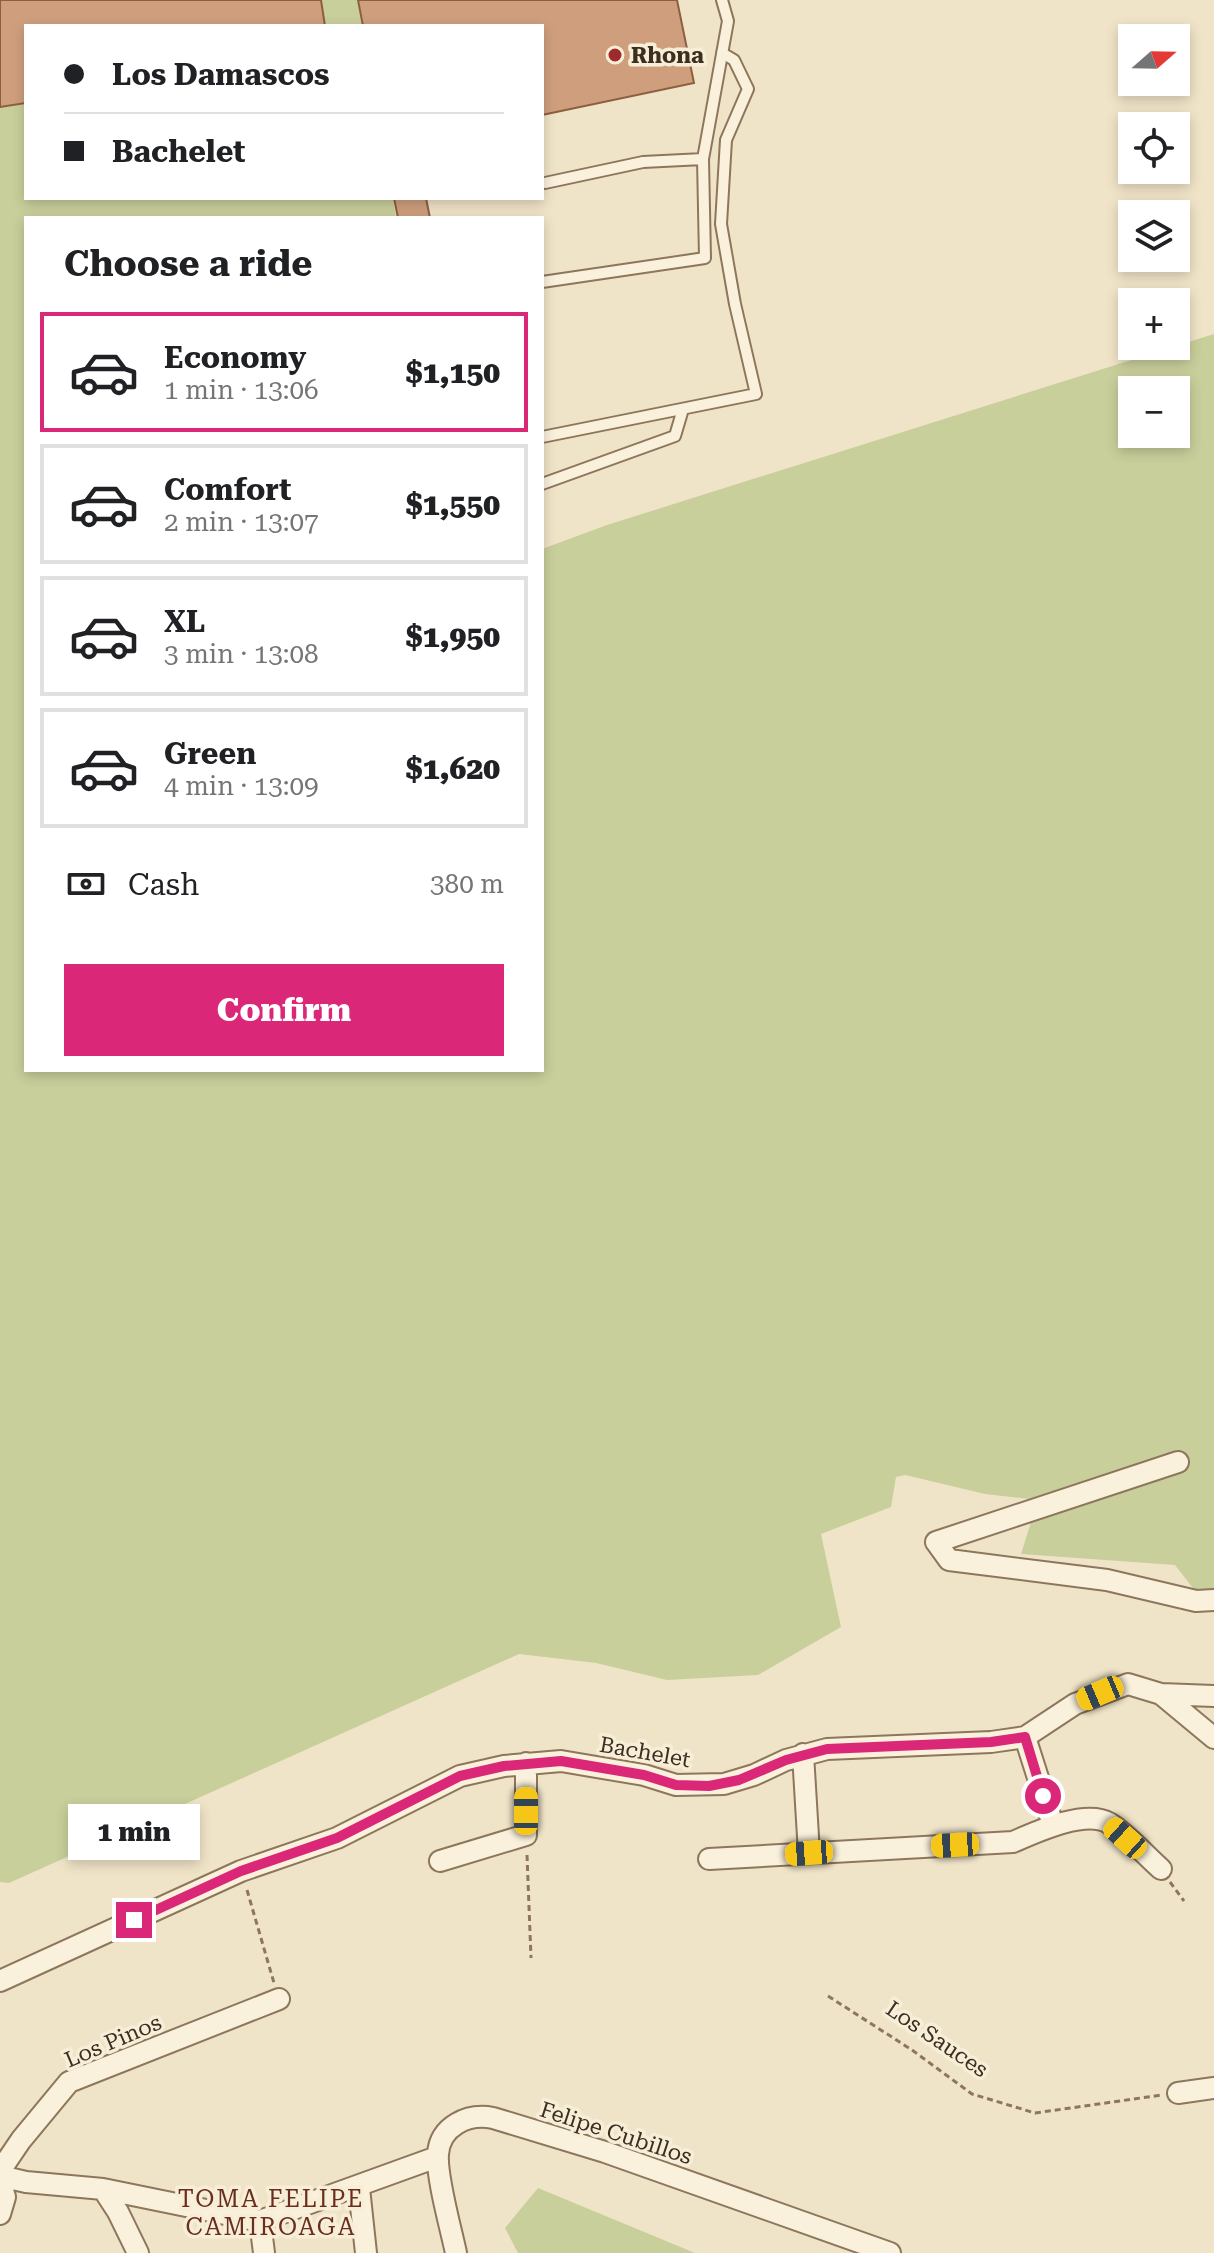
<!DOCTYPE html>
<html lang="en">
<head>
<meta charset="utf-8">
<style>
  body { margin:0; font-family:"Roboto Serif",serif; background:#f2f2f2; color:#202124; height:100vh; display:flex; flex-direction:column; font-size:30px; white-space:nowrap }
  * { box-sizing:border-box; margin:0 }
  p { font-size:26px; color:#757577 }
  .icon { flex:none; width:44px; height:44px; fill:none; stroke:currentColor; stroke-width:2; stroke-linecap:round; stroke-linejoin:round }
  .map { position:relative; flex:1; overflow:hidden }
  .sheet { position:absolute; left:24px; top:216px; width:520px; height:856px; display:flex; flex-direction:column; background:#fff; border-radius:0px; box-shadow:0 4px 12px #0003 }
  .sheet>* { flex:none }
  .guide { position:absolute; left:24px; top:24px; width:520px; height:176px; border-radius:0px; box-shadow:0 4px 12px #0003; display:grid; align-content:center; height:176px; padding:0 40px; background:#fff }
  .needle { width:52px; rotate:70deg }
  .buttons { position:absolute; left:1118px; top:24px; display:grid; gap:16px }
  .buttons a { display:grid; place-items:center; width:72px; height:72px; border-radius:0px; background:#fff; box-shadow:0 4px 12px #0003; font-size:40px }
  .end { position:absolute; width:36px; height:36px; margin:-18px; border:10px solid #db2777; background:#fff; box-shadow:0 0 0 4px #fff }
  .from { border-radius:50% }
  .bubble { position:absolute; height:56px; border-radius:0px; background:#fff; box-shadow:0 4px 12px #0003; font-size:26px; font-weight:800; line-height:56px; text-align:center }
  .car { position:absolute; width:24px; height:48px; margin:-24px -12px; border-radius:10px; box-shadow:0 0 6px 2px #0007; background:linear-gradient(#f5c518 24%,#345 0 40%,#f5c518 0 76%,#345 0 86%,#f5c518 0) }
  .guide b { display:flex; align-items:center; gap:28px; height:76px; font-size:30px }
  .guide b+b { border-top:2px solid #e0e0e0 }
  .guide i { width:20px; height:20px; background:#202124 }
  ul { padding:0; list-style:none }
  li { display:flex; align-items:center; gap:24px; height:120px; margin:0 16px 12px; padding:0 24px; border:4px solid #e0e0e0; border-radius:0px }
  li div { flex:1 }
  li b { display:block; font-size:30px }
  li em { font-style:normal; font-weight:800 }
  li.current { border-color:#db2777 }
  li>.icon { width:72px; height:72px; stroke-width:1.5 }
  h2 { padding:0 40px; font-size:36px; line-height:96px }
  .pay { display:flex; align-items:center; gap:20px; height:88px; padding:0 40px; font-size:30px }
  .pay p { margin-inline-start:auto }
  .action { display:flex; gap:16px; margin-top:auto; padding:16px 40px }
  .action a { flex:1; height:92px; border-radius:0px; background:#db2777; color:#fff; font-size:32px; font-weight:800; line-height:92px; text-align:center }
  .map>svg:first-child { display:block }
  .green { fill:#c9cf9b; fill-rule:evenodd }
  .building { fill:#cf9f7d; stroke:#8d5f41; stroke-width:2 }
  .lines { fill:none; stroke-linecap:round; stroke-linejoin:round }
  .service-casing { stroke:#8d765c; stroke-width:14 }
  .minor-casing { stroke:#8d765c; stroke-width:24 }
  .path { stroke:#8d765c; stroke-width:3; stroke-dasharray:6 4; stroke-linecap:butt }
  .service { stroke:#faf1dc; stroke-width:10 }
  .minor { stroke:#faf1dc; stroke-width:20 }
  .route { stroke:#db2777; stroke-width:10 }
  .poi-dot { fill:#9e2a2b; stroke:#f7eed8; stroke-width:3 }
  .labels { text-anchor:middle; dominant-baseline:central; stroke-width:7; stroke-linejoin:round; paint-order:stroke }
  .poi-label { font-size:22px; font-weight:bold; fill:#3d2e20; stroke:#f7eed8; text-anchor:start }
  .street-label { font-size:22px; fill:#3d2e20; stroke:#f7eed8 }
  .neighbourhood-label { font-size:24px; letter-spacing:2px; fill:#6b2e1e; stroke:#f7eed8 }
</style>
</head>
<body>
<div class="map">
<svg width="1214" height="2253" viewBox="0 0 1214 2253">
  <rect width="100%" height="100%" fill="#f0e4c8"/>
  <!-- green -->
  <path class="green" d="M0,0H360L365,26H26V198H393L396,218H26V1070H542V549L607,525L1214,334V1606L1196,1592L1175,1565L1021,1554L1031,1522L1076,1504L985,1494L905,1475L896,1477L891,1507L821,1534L841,1627L758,1675L667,1680L596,1663L519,1654L9,1883L0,1882ZM1132,390H1176V434H1132Z
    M538,2188L695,2253H518L505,2228Z"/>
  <!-- building -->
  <path class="building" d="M0,0H321L325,26H26V103L0,107Z
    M358,0H677L694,83L542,115V26H363Z
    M394,198H426L430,218H398Z"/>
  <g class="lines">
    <defs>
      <path id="service" d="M545,183L643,162L703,159L728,21L722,0
        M542,282L705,258L703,159
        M542,437L756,394L735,304L721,224L726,140L748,89L734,60L722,53
        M542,484L675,436L683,409"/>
      <path id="minor" d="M1178,1462L936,1542L949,1560L1107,1580L1196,1601L1214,1600
        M1161,1694L1214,1696
        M1025,1737L1053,1825
        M803,1754L809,1853
        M709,1859L1013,1842C1036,1832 1085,1809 1109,1823C1128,1835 1145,1855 1161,1869
        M440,1861L526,1835V1763
        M0,1981L241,1871L337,1838L460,1776L504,1766L561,1761L644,1775L676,1785L724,1784L754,1775L786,1760L827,1749L991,1742L1025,1737L1075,1704L1128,1684L1161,1694L1214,1738
        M1178,2093L1214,2088
        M0,2171L21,2140L69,2082L279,1999
        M0,2176L26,2182L103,2189L260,2221L437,2157
        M0,2180L5,2197L0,2214
        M359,2188L366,2253
        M103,2189L118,2212L138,2253
        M260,2221L264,2253
        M456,2253C451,2229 436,2176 438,2154C440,2126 468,2113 493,2118L605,2152L890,2253"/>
    </defs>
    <!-- service casing -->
    <use href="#service" class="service-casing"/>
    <!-- minor casing -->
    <use href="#minor" class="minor-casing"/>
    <!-- path -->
    <path class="path" d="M527,1855L531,1958
      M1170,1882L1184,1901
      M247,1890L274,1983
      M828,1996L912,2050L972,2094L1035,2113L1162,2095"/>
    <!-- service -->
    <use href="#service" class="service"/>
    <!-- minor -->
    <use href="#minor" class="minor"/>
  </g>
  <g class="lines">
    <!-- route -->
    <path class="route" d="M134,1920L241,1871L337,1838L460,1776L504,1766L561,1761L644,1775L676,1785L709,1786L739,1780L786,1760L827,1749L991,1742L1025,1737L1043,1796"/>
  </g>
  <!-- markers -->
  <circle class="poi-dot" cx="615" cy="55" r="8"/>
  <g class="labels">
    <!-- poi labels -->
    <g class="poi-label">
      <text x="631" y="55">Rhona</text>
    </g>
    <!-- street labels -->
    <g class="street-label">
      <text transform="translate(645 1752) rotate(10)">Bachelet</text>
      <text transform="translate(937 2039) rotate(34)">Los Sauces</text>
      <text transform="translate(113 2041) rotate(-23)">Los Pinos</text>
      <text transform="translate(616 2133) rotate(18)">Felipe Cubillos</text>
    </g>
    <!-- neighbourhood labels -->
    <g class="neighbourhood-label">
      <text x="271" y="2199">TOMA FELIPE<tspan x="271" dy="28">CAMIROAGA</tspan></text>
    </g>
  </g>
</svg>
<div class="buttons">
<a><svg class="needle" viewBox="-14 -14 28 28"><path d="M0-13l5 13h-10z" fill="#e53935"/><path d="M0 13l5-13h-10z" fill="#757577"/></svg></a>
<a><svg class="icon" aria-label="locate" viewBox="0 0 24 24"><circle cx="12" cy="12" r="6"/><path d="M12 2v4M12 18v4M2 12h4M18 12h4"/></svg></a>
<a><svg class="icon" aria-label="layers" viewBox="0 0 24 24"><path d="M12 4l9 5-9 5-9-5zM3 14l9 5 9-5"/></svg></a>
<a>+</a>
<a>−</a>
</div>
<i class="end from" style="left:1043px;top:1796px"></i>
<i class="end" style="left:134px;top:1920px"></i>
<div class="bubble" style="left:68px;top:1804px;width:132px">1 min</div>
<i class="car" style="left:1100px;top:1693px;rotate:247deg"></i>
<i class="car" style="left:526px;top:1811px;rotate:0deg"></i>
<i class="car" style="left:1125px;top:1838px;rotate:312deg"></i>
<i class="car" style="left:955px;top:1845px;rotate:267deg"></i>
<i class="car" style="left:809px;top:1853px;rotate:266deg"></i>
<div class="guide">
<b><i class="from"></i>Los Damascos</b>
<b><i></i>Bachelet</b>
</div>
<section class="sheet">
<h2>Choose a ride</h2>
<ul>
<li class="current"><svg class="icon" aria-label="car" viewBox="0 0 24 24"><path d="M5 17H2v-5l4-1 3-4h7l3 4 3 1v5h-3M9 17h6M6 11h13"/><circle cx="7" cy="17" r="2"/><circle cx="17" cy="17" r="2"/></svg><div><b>Economy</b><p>1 min · 13:06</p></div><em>$1,150</em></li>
<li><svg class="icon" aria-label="car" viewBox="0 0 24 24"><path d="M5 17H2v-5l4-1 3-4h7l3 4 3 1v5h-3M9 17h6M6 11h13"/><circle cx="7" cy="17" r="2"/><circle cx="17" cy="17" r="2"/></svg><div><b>Comfort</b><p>2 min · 13:07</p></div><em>$1,550</em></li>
<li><svg class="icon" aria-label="car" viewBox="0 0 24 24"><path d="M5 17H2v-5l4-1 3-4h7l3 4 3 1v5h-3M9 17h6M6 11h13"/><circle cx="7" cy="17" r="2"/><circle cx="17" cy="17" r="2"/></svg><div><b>XL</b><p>3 min · 13:08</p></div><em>$1,950</em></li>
<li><svg class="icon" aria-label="car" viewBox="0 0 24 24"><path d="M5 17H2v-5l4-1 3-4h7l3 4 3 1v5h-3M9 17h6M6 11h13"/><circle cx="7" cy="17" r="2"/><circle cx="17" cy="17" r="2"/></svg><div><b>Green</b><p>4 min · 13:09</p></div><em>$1,620</em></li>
</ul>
<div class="pay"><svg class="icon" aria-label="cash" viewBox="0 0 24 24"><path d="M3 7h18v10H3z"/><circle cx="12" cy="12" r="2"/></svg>Cash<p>380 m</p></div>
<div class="action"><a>Confirm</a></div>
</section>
</div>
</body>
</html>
